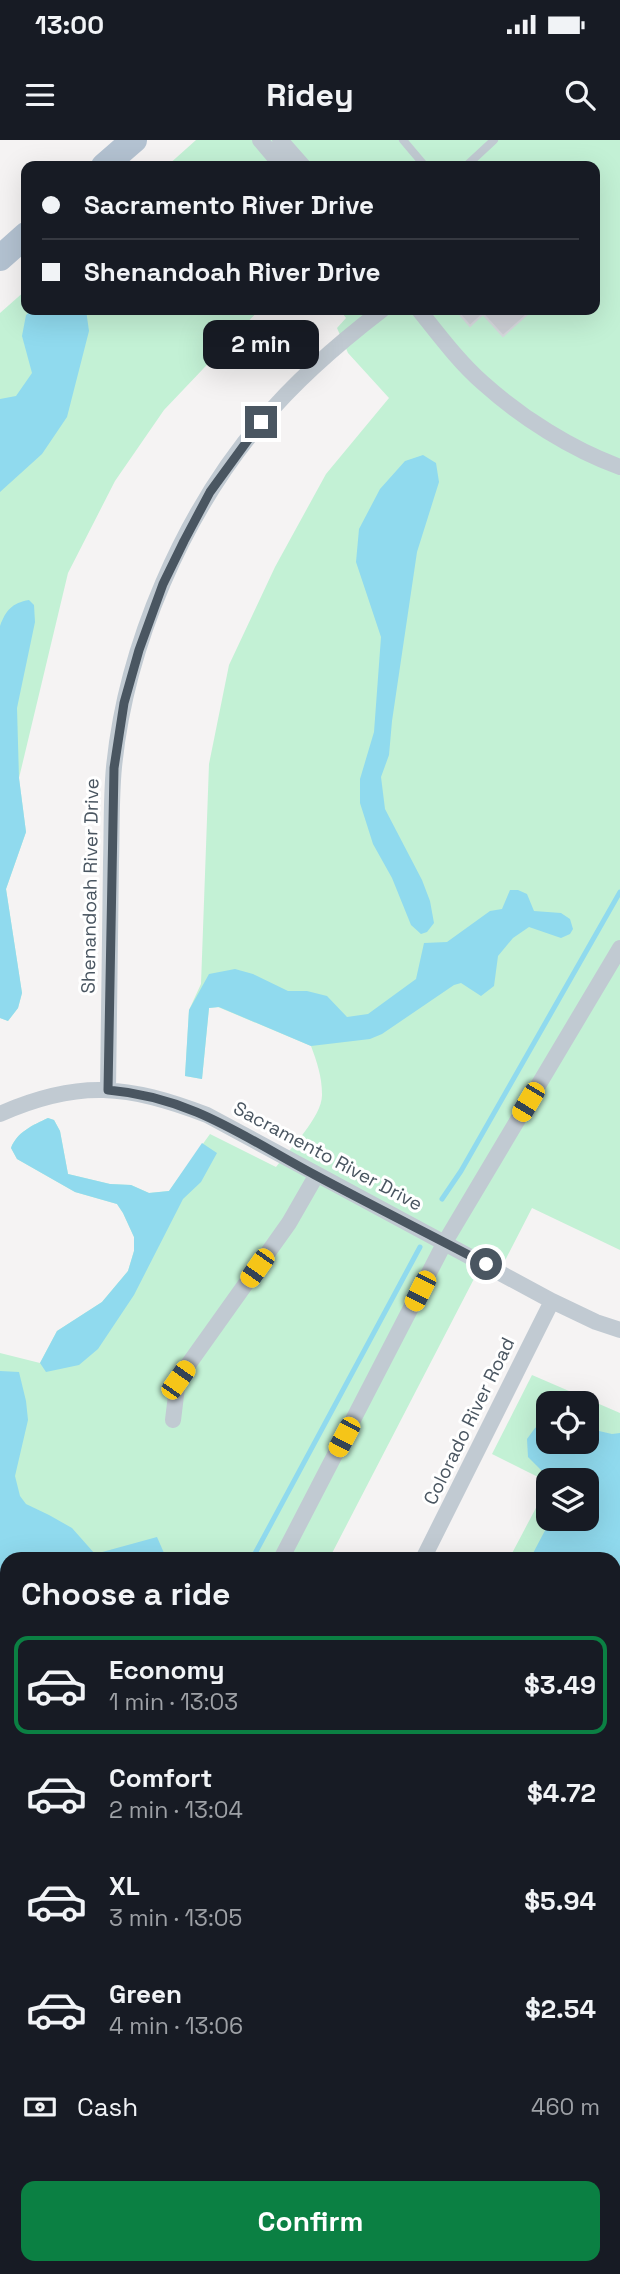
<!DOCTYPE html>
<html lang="en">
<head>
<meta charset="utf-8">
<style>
  body { margin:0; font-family:"Space Grotesk",sans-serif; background:#242831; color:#f1f3f6; height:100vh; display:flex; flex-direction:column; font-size:26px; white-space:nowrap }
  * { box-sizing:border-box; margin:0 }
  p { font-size:23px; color:#9ea1a6 }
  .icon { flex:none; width:38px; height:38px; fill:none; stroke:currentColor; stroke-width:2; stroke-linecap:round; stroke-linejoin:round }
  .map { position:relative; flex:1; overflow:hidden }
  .side { position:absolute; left:0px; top:1412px; width:621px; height:723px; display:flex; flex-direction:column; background:#171b24; border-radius:21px 21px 0 0; box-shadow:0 7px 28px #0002 }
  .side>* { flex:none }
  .top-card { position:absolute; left:21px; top:21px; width:579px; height:154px; border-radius:14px; box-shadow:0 7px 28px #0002; display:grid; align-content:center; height:154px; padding:0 21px; background:#171b24 }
  .fabs { position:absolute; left:536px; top:1251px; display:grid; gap:14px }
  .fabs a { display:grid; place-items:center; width:63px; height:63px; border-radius:14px; background:#171b24; box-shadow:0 7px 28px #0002; font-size:35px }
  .end { position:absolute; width:32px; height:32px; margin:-16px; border:9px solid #4a5661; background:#fff; box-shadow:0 0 0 4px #fff }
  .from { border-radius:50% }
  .bubble { position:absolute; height:49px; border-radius:14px; background:#171b24; box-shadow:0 7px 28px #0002; font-size:23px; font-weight:800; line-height:49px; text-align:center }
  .car { position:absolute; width:21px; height:42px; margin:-21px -10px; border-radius:9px; box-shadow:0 0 5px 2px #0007; background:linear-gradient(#f5c518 24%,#345 0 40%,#f5c518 0 76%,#345 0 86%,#f5c518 0) }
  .top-card b { display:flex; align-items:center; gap:24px; height:66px; font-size:26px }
  .top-card b+b { border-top:2px solid #363941 }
  .top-card i { width:18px; height:18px; background:#f1f3f6 }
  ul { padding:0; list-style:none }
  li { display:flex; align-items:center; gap:21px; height:98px; margin:0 14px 10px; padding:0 7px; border:4px solid transparent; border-radius:14px }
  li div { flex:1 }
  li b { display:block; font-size:26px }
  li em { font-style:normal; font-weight:800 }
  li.on { border-color:#0b8043 }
  li>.icon { width:63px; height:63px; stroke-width:1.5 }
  h2 { padding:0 21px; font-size:32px; line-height:84px }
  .pay { display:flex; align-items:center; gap:18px; height:77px; padding:0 21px; font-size:26px }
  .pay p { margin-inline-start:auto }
  .button { display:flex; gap:14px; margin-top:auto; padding:14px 21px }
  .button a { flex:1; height:80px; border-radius:14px; background:#0b8043; color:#fff; font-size:28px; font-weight:800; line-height:80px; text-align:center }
  .status { display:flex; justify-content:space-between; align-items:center; height:49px; padding:0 35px; background:#171b24; direction:ltr }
  .status svg { height:19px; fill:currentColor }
  header { display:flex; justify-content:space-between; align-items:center; height:91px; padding:0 21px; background:#171b24; font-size:32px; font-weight:800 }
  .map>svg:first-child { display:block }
  .green { fill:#c3f1d5; fill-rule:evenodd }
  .water { fill:#90daee }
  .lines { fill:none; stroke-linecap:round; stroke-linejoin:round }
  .stream { stroke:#90daee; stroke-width:5 }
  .building { fill:#cdcfd5; stroke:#d7d9de; stroke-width:2 }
  .lane { stroke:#c1cad2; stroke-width:8 }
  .street { stroke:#c1cad2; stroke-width:16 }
  .primary { stroke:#b3c2d1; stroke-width:26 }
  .route { stroke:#4a5661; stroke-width:9 }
  .labels { text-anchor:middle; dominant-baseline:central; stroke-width:6; stroke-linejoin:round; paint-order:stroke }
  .street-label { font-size:19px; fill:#4a5661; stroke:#fff }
</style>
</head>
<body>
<div class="status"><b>13:00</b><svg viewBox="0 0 49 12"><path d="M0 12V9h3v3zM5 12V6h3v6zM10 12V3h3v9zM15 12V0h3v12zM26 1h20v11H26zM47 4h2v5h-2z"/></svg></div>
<header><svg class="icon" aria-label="menu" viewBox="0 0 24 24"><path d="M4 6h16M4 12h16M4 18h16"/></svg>Ridey<svg class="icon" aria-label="search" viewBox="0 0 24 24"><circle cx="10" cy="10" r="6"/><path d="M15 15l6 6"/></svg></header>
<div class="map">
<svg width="620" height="2134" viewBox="0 0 620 2134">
  <rect width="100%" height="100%" fill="#f5f3f3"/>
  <!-- green -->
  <path class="green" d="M196,0H620V1110L532,1068L494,1142L477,1133L329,1419H7V1541L0,1538V1213L40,1223L57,1191L102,1162L128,1131L134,1111V1097L123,1073L117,1064L75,1052L17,1019L11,1008C17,992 33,985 48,978L54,980L60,991L68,1034L110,1044L131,1045L149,1053L169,1051L210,994L276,1027C289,1010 323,976 322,954C322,937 317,922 311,906L218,867L209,868L202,939L185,936L189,870L201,844L209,624L229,525L275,427L326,334L389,258L348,213L337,188L346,178L340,170H595V26H167Z
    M26,150V170H259L164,270L115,341L68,433L19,638L26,692L6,749L22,853L18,868L8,881L0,878V173Z
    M532,1235L620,1273V1853L614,1850V1419H509L548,1345V1379H586V1340L548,1342L492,1314ZM548,1264H586V1302H548Z"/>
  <!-- water -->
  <path class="water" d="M32,170H86L89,191L67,277L42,314L0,352V259L16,256L32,233L22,196L26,175Z
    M423,315L436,323L439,342L417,412L392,581L389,615L381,637L385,669L422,740L430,761L434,783L427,792L421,794L411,785L392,738L373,704L360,663V639L374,592L381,497L356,422L359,389L380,349L405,321Z
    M29,460L34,465L35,482L17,568L19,638L26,692L6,749L22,853L18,868L8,881L0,878V486C6,470 12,463 29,460Z
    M510,750H518L527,754L534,771L561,773L570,779L573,789L570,794L561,798L529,787L513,798L498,816L494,846L481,856L461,843L454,845L382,894L370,899L311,906L219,867L209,868L202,939L185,936L189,870L209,834L235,829L253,834L288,851H307L327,856L347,877L368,874L416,839L424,803L447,802L490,771L502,769Z
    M48,978L54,980L60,991L68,1034L110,1044L131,1045L149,1053L169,1051L202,1003L217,1013L201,1042L183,1059L134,1155L98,1209L79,1225L46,1232L40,1223L57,1191L102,1162L128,1131L134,1111V1097L123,1073L117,1064L75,1052L17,1019L11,1008C17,992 33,985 48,978Z
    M0,1231L19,1232L26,1261L28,1280L15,1336L20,1356L26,1364L49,1375L72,1388L95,1414L157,1397L164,1413V1419H7V1483L0,1479Z
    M543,1283L548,1284V1302H586V1288L612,1294L620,1293V1565L614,1560V1419H530L551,1379H586V1340H551L528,1317L527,1299L535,1288Z"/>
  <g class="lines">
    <!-- stream -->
    <path class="stream" d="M442,1059L461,1031L620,752
      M252,1419L420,1107
      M0,1507L7,1510"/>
  </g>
  <!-- building -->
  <path class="building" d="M456,170H532L503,196L483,174L470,186Z"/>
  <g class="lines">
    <!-- lane -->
    <path class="lane" d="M403,0L425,26
      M466,26L494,0"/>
    <!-- street -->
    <path class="street" d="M260,0L282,26
      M280,0L303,26
      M419,170C439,195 459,222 483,243C522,278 571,309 620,327
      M108,950C109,874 110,798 111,722C112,691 111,658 114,627C126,506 183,373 262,281C297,239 339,203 382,170
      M0,974C79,939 128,945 207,975L552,1161L596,1182L620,1190
      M173,1280L178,1239L289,1083L316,1036
      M281,1419L445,1102L620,808
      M423,1419L552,1161
      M0,1559L7,1562
      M0,1604L7,1608
      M614,1994L620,1996
      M0,2019L7,2004"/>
    <!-- primary -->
    <path class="primary" d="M104,26L134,0
      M0,118L26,95"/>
  </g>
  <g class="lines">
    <!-- route -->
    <path class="route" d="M261,282L210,352L184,401L163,444L139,510L124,563L114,628L108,950C191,957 244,997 315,1035C371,1065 429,1094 486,1124"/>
  </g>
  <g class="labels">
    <!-- street labels -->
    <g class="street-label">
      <text transform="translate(90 746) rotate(-89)">Shenandoah River Drive</text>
      <text transform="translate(328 1016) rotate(28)">Sacramento River Drive</text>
      <text transform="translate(469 1281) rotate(-64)">Colorado River Road</text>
    </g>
  </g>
</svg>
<div class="fabs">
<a><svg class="icon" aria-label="locate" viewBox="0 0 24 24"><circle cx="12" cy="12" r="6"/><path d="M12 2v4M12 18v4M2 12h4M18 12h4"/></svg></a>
<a><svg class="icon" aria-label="layers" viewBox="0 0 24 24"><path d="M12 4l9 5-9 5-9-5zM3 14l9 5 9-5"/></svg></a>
</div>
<i class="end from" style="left:486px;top:1124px"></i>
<i class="end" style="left:261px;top:282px"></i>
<div class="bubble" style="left:203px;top:180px;width:116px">2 min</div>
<i class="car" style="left:528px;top:962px;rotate:211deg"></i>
<i class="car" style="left:257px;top:1128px;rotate:215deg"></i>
<i class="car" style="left:420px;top:1151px;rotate:207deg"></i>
<i class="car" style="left:178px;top:1240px;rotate:35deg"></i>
<i class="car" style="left:344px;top:1297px;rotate:208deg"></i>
<div class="top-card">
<b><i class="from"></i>Sacramento River Drive</b>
<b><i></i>Shenandoah River Drive</b>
</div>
<section class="side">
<h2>Choose a ride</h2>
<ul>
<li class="on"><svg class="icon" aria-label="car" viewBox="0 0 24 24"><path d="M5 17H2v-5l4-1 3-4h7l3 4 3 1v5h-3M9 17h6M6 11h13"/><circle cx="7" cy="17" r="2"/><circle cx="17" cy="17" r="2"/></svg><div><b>Economy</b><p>1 min · 13:03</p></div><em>$3.49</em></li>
<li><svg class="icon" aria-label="car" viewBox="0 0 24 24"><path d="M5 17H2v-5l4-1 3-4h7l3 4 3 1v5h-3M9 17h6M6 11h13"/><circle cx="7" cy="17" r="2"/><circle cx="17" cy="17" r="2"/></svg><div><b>Comfort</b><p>2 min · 13:04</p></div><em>$4.72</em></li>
<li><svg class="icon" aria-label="car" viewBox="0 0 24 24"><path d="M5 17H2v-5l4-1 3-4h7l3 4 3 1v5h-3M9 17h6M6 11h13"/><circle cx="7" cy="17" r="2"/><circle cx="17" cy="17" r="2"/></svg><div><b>XL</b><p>3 min · 13:05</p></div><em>$5.94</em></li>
<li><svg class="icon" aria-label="car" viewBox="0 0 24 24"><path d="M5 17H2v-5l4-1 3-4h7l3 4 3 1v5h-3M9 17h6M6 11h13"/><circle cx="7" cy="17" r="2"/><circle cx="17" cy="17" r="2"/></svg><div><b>Green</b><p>4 min · 13:06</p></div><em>$2.54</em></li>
</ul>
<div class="pay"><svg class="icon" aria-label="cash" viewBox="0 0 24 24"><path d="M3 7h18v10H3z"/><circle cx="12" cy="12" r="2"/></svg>Cash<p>460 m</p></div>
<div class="button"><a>Confirm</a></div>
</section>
</div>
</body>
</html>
